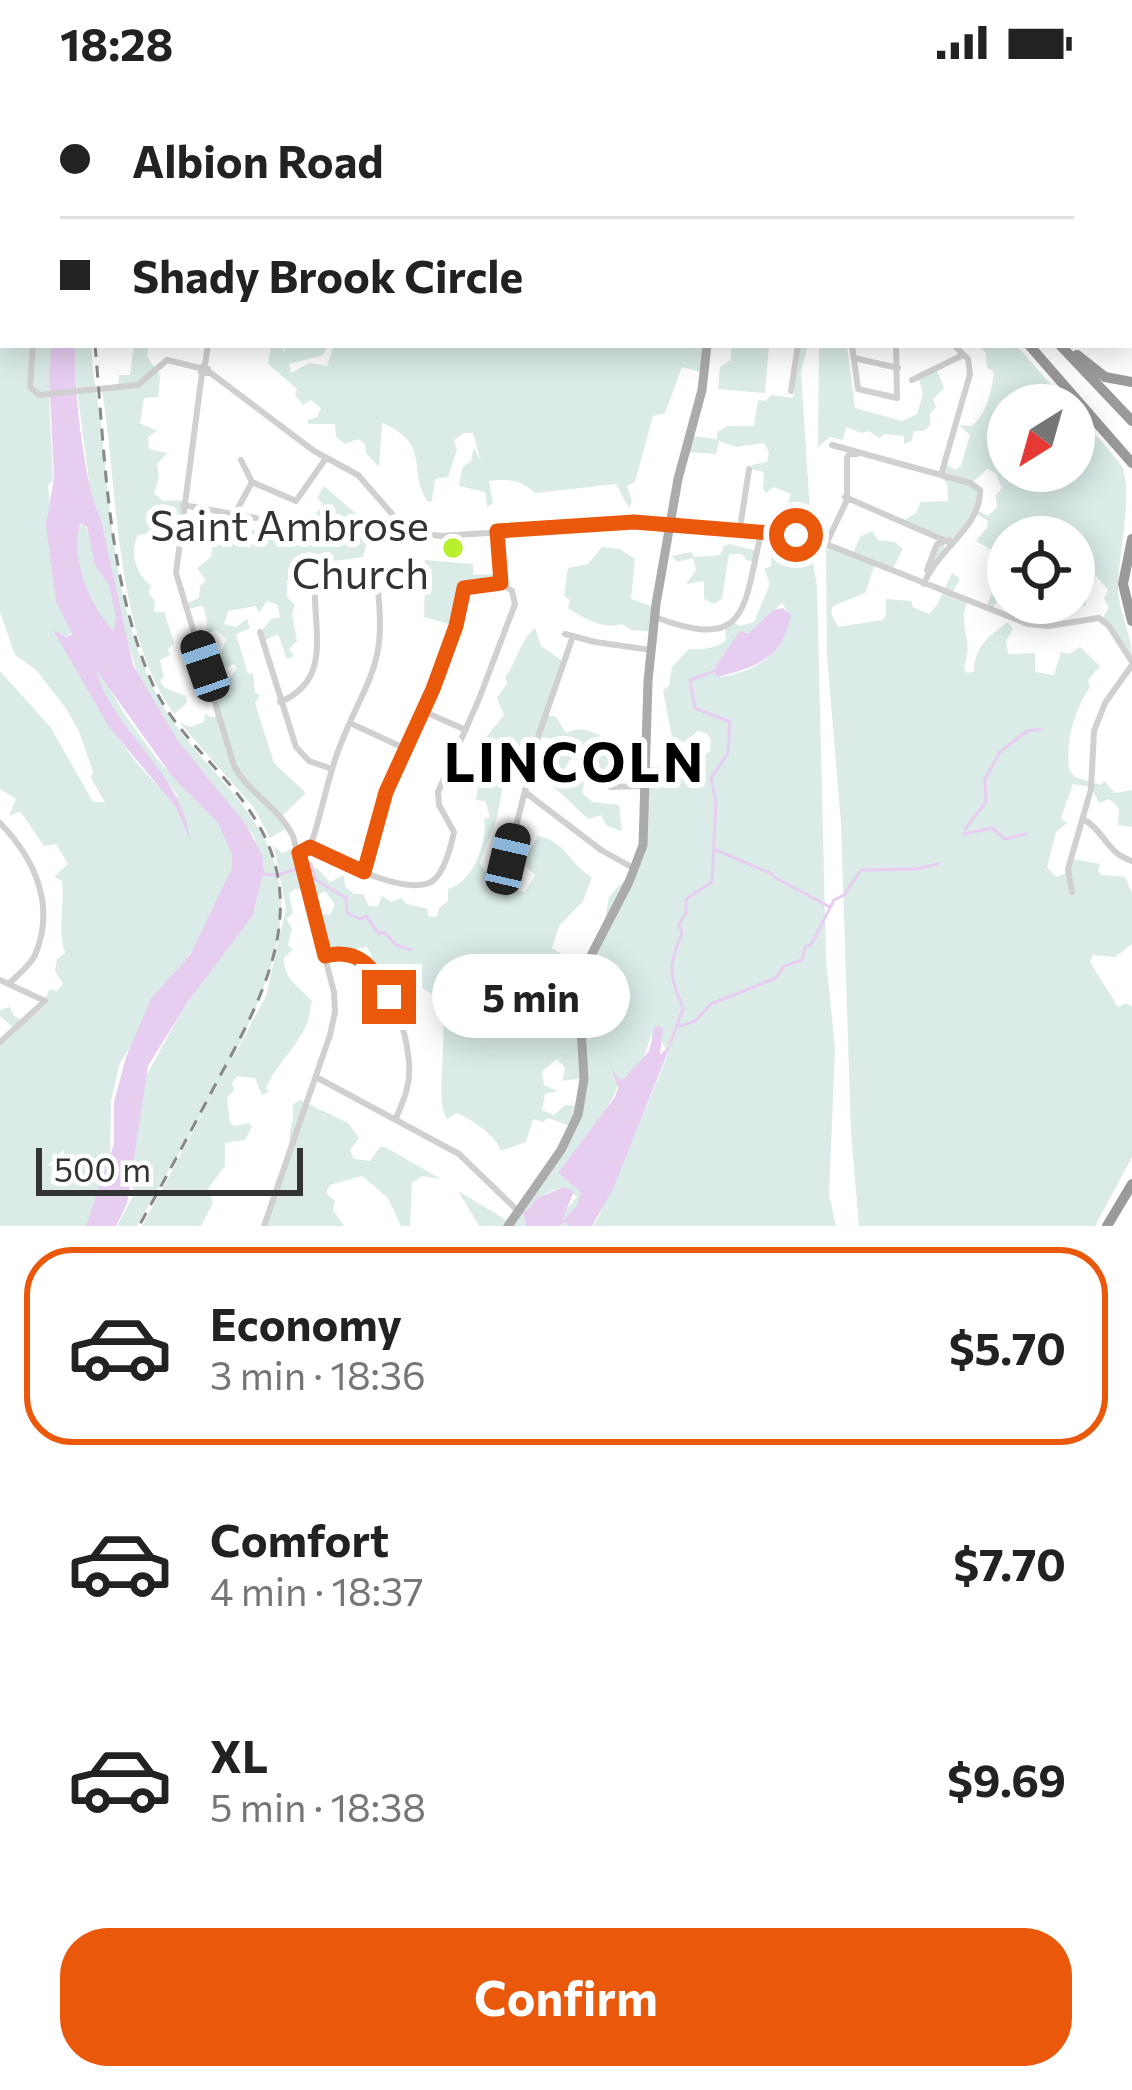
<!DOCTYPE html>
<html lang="en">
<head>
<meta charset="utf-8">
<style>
  body { margin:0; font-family:Commissioner,sans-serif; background:#f6f6f6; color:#222; height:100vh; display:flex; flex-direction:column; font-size:45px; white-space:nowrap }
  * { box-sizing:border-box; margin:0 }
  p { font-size:39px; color:#767676 }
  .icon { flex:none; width:66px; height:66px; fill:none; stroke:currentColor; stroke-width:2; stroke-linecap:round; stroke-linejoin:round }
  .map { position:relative; height:1142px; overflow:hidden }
  .sheet { display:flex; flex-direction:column; background:#fff; flex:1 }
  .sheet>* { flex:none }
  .guide { position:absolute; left:0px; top:0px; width:1134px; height:264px; box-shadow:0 6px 30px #0003; display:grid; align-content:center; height:264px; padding:0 60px; background:#fff }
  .needle { width:78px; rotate:217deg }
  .tools { position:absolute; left:987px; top:300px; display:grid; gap:24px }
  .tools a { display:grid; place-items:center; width:108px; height:108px; border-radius:50%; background:#fff; box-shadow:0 6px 30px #0003; font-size:60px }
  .scale { position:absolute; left:36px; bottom:30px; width:267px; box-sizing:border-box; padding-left:12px; border:6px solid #333; border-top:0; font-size:33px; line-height:42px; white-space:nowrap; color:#333; -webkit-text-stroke:9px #fff; paint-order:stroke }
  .end { position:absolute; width:54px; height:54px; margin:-27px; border:15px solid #ea580c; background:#fff; box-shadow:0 0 0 6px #fff }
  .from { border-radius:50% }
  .bubble { position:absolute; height:84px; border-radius:42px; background:#fff; box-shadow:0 6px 30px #0003; font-size:39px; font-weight:700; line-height:84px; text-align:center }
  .car { position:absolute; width:36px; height:72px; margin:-36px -18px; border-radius:15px; box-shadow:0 0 9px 3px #0007; background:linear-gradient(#222 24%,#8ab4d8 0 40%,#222 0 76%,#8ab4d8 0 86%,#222 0) }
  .guide b { display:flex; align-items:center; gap:42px; height:114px; font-size:45px }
  .guide b+b { border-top:3px solid #e0e0e0 }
  .guide i { width:30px; height:30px; background:#222 }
  ul { padding:21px 0 0; list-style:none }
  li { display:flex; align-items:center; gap:36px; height:198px; margin:0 24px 18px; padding:0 36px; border:6px solid transparent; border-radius:48px }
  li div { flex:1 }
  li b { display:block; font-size:45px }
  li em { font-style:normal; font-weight:700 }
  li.selected { border-color:#ea580c }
  li>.icon { width:108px; height:108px; stroke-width:1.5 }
  .primary-button { display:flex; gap:24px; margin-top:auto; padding:24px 60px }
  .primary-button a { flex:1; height:138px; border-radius:48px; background:#ea580c; color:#fff; font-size:48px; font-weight:700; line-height:138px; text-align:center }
  .status { display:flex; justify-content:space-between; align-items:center; height:84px; padding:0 60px; background:#fff; direction:ltr }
  .status svg { height:33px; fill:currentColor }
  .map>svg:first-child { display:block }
  .green { fill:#daebe8; fill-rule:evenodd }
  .water { fill:#e7cdf0; fill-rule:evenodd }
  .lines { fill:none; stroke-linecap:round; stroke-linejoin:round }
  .stream { stroke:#e7cdf0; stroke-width:3 }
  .minor { stroke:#d0d0d0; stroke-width:6 }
  .major { stroke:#ababab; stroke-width:9 }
  .highway { stroke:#9a9a9a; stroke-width:10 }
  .rail { stroke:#888; stroke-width:3; stroke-dasharray:12 9; stroke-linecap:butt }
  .route { stroke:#ea580c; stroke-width:15 }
  .poi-dot { fill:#b9f02e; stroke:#fff; stroke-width:4.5 }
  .labels { text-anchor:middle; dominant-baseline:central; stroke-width:12; stroke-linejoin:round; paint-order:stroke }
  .poi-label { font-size:42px; fill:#333; stroke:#fff; text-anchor:end }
  .district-label { font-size:54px; font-weight:bold; letter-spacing:3px; fill:#000; stroke:#fff }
</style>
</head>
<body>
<div class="status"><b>18:28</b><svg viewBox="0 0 49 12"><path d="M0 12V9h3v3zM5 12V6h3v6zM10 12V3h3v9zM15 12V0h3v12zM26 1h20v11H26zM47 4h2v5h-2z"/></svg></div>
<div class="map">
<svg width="1132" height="1142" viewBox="0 0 1132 1142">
  <rect width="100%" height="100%" fill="#fff"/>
  <!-- green -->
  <path class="green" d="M0,207L3,261H54C45,305 52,353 53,397L48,401C55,461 41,488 72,547L68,553L55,548C74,581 144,711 178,712L112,626L93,586L98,585L125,631L157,675L224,745L235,763V782L211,837L120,979L111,1017L110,1083L87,1142H0V960L16,946L0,932V926L10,923L14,932L26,938L47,920L44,916L50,905L57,907L63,900L55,887L57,875L65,869C57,845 65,824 62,797L54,793L68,780L56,760L44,762L20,727L9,732L16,715L0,705V587L51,644L93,718H105L91,694L93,688L79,647L65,623L36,586L15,571L0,528Z
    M75,261H92C91,288 98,314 101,341C110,427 115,519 151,599C189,687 293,730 280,840C269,933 183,1058 137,1142H117L133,1112V1052L141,1001L183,925L255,825L264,781L253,750L177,658L141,601L120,533L116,554C93,532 64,465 83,437L115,511L92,419L75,291Z
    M134,261H149L147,272L160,292L158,313L144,314L140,339L157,347L148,353L149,365L167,369L157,380L159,393L154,409L163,417L183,416L182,431L154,429L151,449L138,451C129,469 136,490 151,502L148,508L155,517L154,528H165C167,541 172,548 174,560L168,565L170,571L160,576L164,592L160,598L165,604L186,612L187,619L174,630C114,546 118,404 102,306L118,303L119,291H130Z
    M271,261H282L285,272L284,261H328L323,271L289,280L291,289L309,279L327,282L334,261H707L705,289L682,283L665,329L653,332L635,398L627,402L632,417L629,424L616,400L535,409C521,395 508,395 489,397L493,419L487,423L485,408L459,402L462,384L471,377L474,364L481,378L473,349H464L454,356L457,366L448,393L435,395L432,417L428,418C407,387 432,360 382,339L379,383L366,369L365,360L358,355L345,360L336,353L335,340H308V336L317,333L321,324L311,316L303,321L295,311L297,305L268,280Z
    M731,261H769L765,309L718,305L720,283L731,276Z
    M801,261H808L801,288L810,429L798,432L792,450L777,447L776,426L786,424L791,410L774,403L766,409L763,405L764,388L751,385L752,381L767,378L769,368L764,359L736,363L719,357L716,370L688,368L692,352L717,355V348L728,342H754L758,316L765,317L772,311L793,314Z
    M819,261H847L855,324L902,337L917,330L923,310L918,293L936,284L944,304L933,315L936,323L930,330V341L924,347H914L911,358L904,360V352L885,350L879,354L869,347L861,349L846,343L843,356L830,353L818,363Z
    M977,261H1016L1069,321H1008V387H1074V327C1089,345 1110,364 1123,384C1132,418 1119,466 1118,503C1118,528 1132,549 1132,575L1103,533L1109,524L1104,514L1108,506L1096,492L1087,509L1085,523L1074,515V453H1008V499L992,526L986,524L999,490L993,487L997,469L976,457L988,442L987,436L974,429L950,460L942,458L945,464L928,490L941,457L883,433L884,430L903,437L916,429L921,418L948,417L947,399L939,393L944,379L955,386L961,382L970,351L959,341L972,342C986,330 992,307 994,288L987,284L986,269ZM987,385L995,389L1002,404L996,411L997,423L988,432L977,426L979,407L970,401Z
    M324,402L375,446L368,454L363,473L305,481L301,498L292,493L287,496V513L295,521L292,529L297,557L289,565L294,572L287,575L278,550L264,557L262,547L271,535L280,533L278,521L267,517L259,529L256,522L228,527L224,540L236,543L247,535L250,544L236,550L248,590L253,589L255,609L260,611L255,619L274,679L306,709L283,731L289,743L270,754L254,724L179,638L190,643L204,638L205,629L210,633L218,632L209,596L226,598L237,585L234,580L208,590L206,585L220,571L226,555L217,546L206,550L207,536L203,522L187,525L185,520L199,514L200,502L206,497L197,484L211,473L215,445L222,444L225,458L235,452V458L251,464L252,446L294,445L296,430L313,434L323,420L317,414Z
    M872,447L878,456L895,458L903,465L892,486L875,480L865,509L833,522L831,529L838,543L882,536L886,531V515L911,517L913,523L929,530L937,521L952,489L960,495L952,509L968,517C956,541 975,556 964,583L967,589L974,588C974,562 989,552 1008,538L1013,545L1006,557L1008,570L1035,569V588L1054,591L1061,568L1069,570L1080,563L1100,582L1088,596L1090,603C1073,628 1066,657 1069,685L1075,693L1101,701L1104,697L1115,709L1132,706V743L1118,741C1119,727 1122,723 1108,715L1099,719L1091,703L1073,700L1061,734L1067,739L1056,748L1047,783L1056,793L1070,788L1073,775L1100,780L1098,787L1101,791L1125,793L1132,809V860L1115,873L1093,871L1090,878L1118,923L1126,919L1132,923V1073L1095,1142H859L851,1048L841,739L827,571L826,460L853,470L860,453Z
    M730,460L757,467L755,478L746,476L742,470H729L722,515L714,520L704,515V497L686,500L696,486L693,474L677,478L672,472L691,468L695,473L720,471L724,462Z
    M602,463L620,465L635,475L631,515L657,524L654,548L631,546L622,540C602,546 584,534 568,524L570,516L564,512L568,484L588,480Z
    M772,467L802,475L812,474L817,502L826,875L835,964L829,1111L836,1142H593C605,1125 605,1109 615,1091C635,1051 652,1011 668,969L661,956L651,952C645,971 638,992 618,998C616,1013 607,1019 604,1032C595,1063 596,1110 570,1129L571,1142H562V1130L577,1113L565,1103C540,1109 530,1118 526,1142H479L458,1107L510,1138L573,1043L548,1034L543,1038L533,1035L526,1058L501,1067C496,1052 471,1034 456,1029L447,1035C433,1017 451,946 439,920C431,903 413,904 402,889L382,898L369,881L372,872L367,863L356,865L358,873L347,869L325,871L315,829L330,831L335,821L325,807L312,814L309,806L295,805L289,810L293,829L287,835L292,845L288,861L293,865L284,874C284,897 299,902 312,917C310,923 310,931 308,937C299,961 277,979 266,1004L269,1008L262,1011L255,994L237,992L232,999L234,1006L227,1014L230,1039L235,1042L249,1039L252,1043L245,1056L225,1059V1082L208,1105L213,1119L201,1142H142L266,912L286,824L274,762L282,769L297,763L304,785L317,784L330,798L344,791L345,802L354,810H363L369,822H378L382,812L391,818L401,814L407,820L428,825V832L437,833L439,824L448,817V805C473,798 488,758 484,735L490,733L485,717L476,716L479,696L475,684L484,670L483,657L504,631L497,614L507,599L505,593C518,577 518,559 535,544L541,562L564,578L547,631L556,633L566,649C587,638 604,656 626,664L613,672L612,683L607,682L598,692L591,687L599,678L597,666L582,665L578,676L570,675L564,687L567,692H578L584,699L582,709L593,718L619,721L622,747L607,742L601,731L589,735C574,724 566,711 550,701L559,662L554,655L540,653L536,663L520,661C503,682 503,707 497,733C492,751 485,761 480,779L492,799L525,808L535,791L522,779L538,752C566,757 568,779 592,793L583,817L559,842L552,864L565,872L545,889L537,890L533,913L545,919L553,915L579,918L583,889L604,841L609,813L637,782L648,683L674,685L679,671L693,680L710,667L711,656L706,649L697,647L686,659L672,654L663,606L669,602L672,583L689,565C702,566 716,565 726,556L725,543L732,537L740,542L754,538L770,500L764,485L771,482ZM782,519L789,530C784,570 758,588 719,593L751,548ZM557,975L565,984L562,997L583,994L580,1022L565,1021L554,1031L542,1026L545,1010L557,1007L544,1001L542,987Z
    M425,476L473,480V491L495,490V495L464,500L456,542L424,533L425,497L412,479L424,480Z
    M300,1016L348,1039L359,1054L350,1066L354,1075L370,1077L380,1063H385L441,1095L422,1092L412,1099L410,1142H401L388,1114L362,1092L330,1101L326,1109L335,1117L333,1126L344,1142H264L292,1065C284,1053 297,1036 292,1021Z"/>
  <!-- water -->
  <path class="water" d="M52,261H76C71,289 86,411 100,432L133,581L178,657L247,742L262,771L264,786L253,831L187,919L148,982L127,1120L116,1142H86L114,1060V1018L126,973L151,915L190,871L232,784V770L218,739L172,692L96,586C113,648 182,688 190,756L176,723L109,643L53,546L67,553L72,550L56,518L46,441L54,394L49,290ZM81,439L87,443L95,481L109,501L116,533L114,547C91,525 68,472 81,439Z
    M783,524L791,531C783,576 753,584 717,593L715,583L740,547L748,550L773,526Z
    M655,942L663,944L660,971L671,960L613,1105L592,1142H570L564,1138L560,1142H526L523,1127H527L537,1114L564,1103L574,1107L562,1137L577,1122L581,1108L558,1089L615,1013L618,1004L612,984L619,995H624L649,967Z"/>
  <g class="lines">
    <!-- stream -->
    <path class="stream" d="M965,745L986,718L985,695L1000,668L1027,647L1041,645
      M963,750L992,744L1005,755L1026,750
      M714,765L772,790
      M259,790L278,791L311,780L316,796L346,814L347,829L360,835L366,832L379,850L384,848L396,861L411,866
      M774,793L830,823
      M680,942L695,937L711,920L776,894L784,882L802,876L805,863L811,861L834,816L844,811L861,786L915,785L938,780
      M670,960L683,925C669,888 668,885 682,849L679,840L686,829V815L712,798L716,718L711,694L728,669L730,638L695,624L690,596L715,587"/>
    <!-- minor -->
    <path class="minor" d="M720,0L727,3
      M945,0L946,3
      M168,3L169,0
      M246,3L248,0
      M1022,3L1023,0
      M0,32L3,36
      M0,126L3,127
      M33,261L30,303L39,311L138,301L167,276L200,284
      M852,261L858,305L897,314L896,261
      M854,274L898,284
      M205,281L208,261
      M203,282L208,285L207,289L201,288Z
      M208,287L314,367L358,391L400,439L420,449L441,452L657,438L762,445L816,456L1028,540L1048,542L1099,534L1109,542L1132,578
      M202,289L176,489L234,682C249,710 278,722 293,752L334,908L335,928L330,951L264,1142
      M912,296L963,271
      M791,307L798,261
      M832,361L970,399L980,406C982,442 936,467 924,500
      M241,376L252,398
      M941,391L970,290L968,275L954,261
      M252,398L296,417L326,374
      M845,413L948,458
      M183,421L256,434
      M740,444L749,385
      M234,450L237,426L252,398
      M826,460L847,416V374L849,370H857
      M927,486L937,460L949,456
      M655,533C750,569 743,524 762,445
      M260,548L296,663L309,677L332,685
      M565,550L595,558L651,566
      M280,618C328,598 316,556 315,513
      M423,627L466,646
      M350,639L406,665
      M590,688L611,703L643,702
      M525,708L601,766L635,785
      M1083,735C1104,746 1107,770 1132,777
      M0,739C35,775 56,822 35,871C30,882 17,891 9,900
      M310,763C334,776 401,810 429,799C444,793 451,762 454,748L439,721L438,708L479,615L515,520L512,507L501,499L497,447
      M310,763C322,730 327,694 340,662C366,595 387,583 378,507
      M364,788L386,708L433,605L456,542L464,504L501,499
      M509,788L508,775L539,650L573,552
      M1072,808L1068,785L1091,705L1094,647L1105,619L1132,581
      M325,871C378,859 406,935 409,979C411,999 404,1016 396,1034
      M0,896L45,917L0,958
      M316,993L459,1070L517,1126"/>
    <!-- major -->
    <path class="major" d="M688,0L689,3
      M508,1142L561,1066L578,1031L584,995L580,927L583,887L629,798L643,761L648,597L656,520L678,395L702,306L707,261"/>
    <!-- highway -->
    <path class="highway" d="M800,0L803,3
      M832,0L834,3
      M849,0L851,3
      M1029,261L1132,379
      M1060,261L1132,337
      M1077,271L1105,293L1132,298
      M1132,455L1123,500L1132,537
      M1107,1142L1132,1100"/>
    <!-- rail -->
    <path class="rail" d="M0,9L3,12
      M95,261C105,371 107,490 150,594C174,653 228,687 258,740C312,832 257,923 213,1005C189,1051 164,1097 139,1142"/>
  </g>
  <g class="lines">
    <!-- route -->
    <path class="route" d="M389,913C374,885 360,863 325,872L299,769L310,763L364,788L386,708L433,605L456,542L464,504L501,499L497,447L634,438L796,451"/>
  </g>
  <!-- markers -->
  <circle class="poi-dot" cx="453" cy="464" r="12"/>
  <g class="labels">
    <!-- poi labels -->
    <g class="poi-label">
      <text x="429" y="440">Saint Ambrose<tspan x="429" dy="48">Church</tspan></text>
    </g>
    <!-- district labels -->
    <g class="district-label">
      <text x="575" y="676">LINCOLN</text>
    </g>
  </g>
</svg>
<div class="tools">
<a><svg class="needle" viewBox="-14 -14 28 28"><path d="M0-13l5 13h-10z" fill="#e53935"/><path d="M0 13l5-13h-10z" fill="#767676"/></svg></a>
<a><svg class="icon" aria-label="locate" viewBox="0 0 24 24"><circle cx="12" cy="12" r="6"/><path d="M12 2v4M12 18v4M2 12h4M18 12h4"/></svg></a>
</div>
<div class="scale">500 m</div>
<i class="end from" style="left:796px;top:451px"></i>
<i class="end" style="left:389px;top:913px"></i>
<div class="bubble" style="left:432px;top:870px;width:198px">5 min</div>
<i class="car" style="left:205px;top:582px;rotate:341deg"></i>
<i class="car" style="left:508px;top:775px;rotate:13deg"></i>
<div class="guide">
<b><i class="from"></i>Albion Road</b>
<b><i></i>Shady Brook Circle</b>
</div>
</div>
<section class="sheet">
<ul>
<li class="selected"><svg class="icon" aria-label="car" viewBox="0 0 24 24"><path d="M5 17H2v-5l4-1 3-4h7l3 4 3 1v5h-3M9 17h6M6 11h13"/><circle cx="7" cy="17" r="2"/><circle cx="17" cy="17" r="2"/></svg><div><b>Economy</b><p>3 min · 18:36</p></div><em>$5.70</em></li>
<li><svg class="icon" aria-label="car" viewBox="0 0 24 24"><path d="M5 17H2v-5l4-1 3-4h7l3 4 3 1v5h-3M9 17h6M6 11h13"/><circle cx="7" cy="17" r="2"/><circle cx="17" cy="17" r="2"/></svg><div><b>Comfort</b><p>4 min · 18:37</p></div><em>$7.70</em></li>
<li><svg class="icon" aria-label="car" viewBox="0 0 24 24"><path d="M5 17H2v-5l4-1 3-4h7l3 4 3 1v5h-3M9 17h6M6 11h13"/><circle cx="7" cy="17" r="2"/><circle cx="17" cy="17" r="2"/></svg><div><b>XL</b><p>5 min · 18:38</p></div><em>$9.69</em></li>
</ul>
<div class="primary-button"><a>Confirm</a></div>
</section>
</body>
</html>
